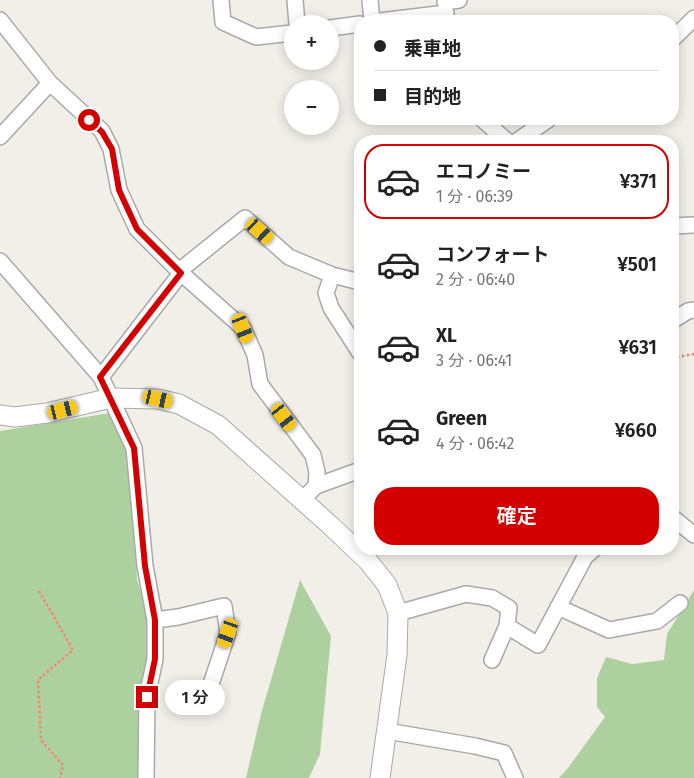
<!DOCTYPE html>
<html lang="ja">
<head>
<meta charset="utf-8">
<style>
  body { margin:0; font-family:"Fira Sans","Noto Sans JP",sans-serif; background:#f6f6f6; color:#222; height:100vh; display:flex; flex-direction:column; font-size:19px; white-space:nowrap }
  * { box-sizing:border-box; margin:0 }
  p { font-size:16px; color:#767676 }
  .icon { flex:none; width:28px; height:28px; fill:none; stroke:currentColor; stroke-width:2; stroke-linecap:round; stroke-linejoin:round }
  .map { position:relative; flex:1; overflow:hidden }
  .details { position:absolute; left:354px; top:135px; width:325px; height:420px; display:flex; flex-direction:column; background:#fff; border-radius:20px; box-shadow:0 2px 12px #0003 }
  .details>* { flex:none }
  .banner { position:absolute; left:354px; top:15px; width:325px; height:110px; border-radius:20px; box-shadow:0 2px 12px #0003; display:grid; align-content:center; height:110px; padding:0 20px; background:#fff }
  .buttons { position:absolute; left:284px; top:15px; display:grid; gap:10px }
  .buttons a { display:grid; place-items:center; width:55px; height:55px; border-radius:50%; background:#fff; box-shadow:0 2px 12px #0003; font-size:25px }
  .end { position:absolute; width:22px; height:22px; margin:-11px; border:6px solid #d40000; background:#fff; box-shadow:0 0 0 2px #fff }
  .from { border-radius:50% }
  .bubble { position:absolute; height:35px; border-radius:18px; background:#fff; box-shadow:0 2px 12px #0003; font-size:16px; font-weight:600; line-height:35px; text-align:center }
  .car { position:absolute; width:15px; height:30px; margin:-15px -8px; border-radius:6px; box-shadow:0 0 4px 1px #0007; background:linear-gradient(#f5c518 24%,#345 0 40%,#f5c518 0 76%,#345 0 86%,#f5c518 0) }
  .banner b { display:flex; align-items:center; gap:18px; height:48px; font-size:19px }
  .banner b+b { border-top:1px solid #e0e0e0 }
  .banner i { width:12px; height:12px; background:#222 }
  ul { padding:9px 0 0; list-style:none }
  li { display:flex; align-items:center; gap:15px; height:75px; margin:0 10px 8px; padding:0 10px; border:2px solid transparent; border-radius:20px }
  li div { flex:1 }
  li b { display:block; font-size:19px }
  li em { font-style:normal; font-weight:600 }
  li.active { border-color:#d40000 }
  li>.icon { width:45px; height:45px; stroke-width:1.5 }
  .cta { display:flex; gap:10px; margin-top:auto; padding:10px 20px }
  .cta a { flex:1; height:58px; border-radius:20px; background:#d40000; color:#fff; font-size:20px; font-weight:600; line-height:58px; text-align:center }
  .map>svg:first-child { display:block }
  .forest { fill:#add19e }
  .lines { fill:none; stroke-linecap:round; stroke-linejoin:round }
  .minor-casing { stroke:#a9a9a9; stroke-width:18 }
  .tertiary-casing { stroke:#a9a9a9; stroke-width:21 }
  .path { stroke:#fa8072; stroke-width:2.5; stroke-dasharray:2.5 2.5; stroke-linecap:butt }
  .minor { stroke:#fff; stroke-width:15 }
  .tertiary { stroke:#fff; stroke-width:19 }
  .route { stroke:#d40000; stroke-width:6 }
</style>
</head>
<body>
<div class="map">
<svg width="694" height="778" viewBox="0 0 694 778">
  <rect width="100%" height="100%" fill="#f2efe9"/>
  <!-- forest -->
  <path class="forest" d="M110,413L130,461L137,580L150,619L141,778H0V431Z
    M300,580L331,636L320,754L309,778H246L261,714Z
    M694,590V778H559L568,768L605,717L597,707V678L606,657L632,664L664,660L667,634Z"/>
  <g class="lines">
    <defs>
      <path id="minor" d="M221,0L223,22L256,37L292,33
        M295,0L297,24
        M370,0L372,21
        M445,2L459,0
        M0,20L50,83L102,131L111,149L119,190L137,229L181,273L243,328L255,355L260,384L313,455L317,472L316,486
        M380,21L446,13
        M330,28L360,24
        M672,40L694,18
        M482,119L507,141
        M0,137L50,83
        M517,141L549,119
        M672,226L694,225
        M0,261L101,377L134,448L145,566L155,620V659L147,697L146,778
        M332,275L326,293L331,308L360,353
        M672,321L688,311L694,310
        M101,377L181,273L184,267L245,218L289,257L332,275L360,282
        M302,500L316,486L360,470
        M672,517L694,535
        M558,607L609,630L657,621L680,603
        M398,613L466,594L492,598L509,608L507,626L492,660
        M155,620L178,617L224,606L228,633L212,681
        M507,626L538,645L585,557L594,549
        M387,731L475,746L504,753L515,778"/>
      <path id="tertiary" d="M0,415L15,417L47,413L111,398L158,399L179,404L218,425L330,525L368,561L387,585L398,613L397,655L380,778"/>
    </defs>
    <!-- minor casing -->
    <use href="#minor" class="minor-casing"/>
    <!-- tertiary casing -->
    <use href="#tertiary" class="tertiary-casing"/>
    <!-- path -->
    <path class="path" d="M672,358L694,354
      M39,591L73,650L38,680L41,740L63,765L60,778"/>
    <!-- minor -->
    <use href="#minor" class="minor"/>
    <!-- tertiary -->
    <use href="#tertiary" class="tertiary"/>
  </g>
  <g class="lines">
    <!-- route -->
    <path class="route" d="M89,120L102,132L112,149L119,190L137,229L181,273L100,377L134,448L145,566L155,620V659L147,697"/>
  </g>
</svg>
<div class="buttons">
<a>+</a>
<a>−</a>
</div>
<i class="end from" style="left:89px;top:120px"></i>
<i class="end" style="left:147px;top:697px"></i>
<div class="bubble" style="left:165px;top:680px;width:60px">1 分</div>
<i class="car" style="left:260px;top:231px;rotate:132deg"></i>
<i class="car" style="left:243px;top:328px;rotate:158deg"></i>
<i class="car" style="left:158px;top:399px;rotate:103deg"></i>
<i class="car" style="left:63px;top:410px;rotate:76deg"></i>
<i class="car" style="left:284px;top:417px;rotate:143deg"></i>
<i class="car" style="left:228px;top:633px;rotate:200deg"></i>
<div class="banner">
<b><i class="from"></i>乗車地</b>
<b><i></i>目的地</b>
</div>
<section class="details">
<ul>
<li class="active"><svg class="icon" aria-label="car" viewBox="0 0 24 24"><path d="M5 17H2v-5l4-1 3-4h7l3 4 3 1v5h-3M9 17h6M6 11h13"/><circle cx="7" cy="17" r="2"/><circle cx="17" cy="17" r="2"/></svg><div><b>エコノミー</b><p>1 分 · 06:39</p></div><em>¥371</em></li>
<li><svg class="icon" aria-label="car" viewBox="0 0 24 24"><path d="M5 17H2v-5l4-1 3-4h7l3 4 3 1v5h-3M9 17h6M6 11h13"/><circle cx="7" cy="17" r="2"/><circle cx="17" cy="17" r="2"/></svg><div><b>コンフォート</b><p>2 分 · 06:40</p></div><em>¥501</em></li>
<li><svg class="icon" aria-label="car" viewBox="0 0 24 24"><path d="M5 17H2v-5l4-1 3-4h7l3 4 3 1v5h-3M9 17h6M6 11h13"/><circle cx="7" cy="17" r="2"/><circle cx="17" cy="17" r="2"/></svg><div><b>XL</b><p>3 分 · 06:41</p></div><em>¥631</em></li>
<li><svg class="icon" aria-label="car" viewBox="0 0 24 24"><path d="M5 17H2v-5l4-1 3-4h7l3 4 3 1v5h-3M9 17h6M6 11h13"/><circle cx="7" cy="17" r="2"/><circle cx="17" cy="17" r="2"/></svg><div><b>Green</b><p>4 分 · 06:42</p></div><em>¥660</em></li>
</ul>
<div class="cta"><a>確定</a></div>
</section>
</div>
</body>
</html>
